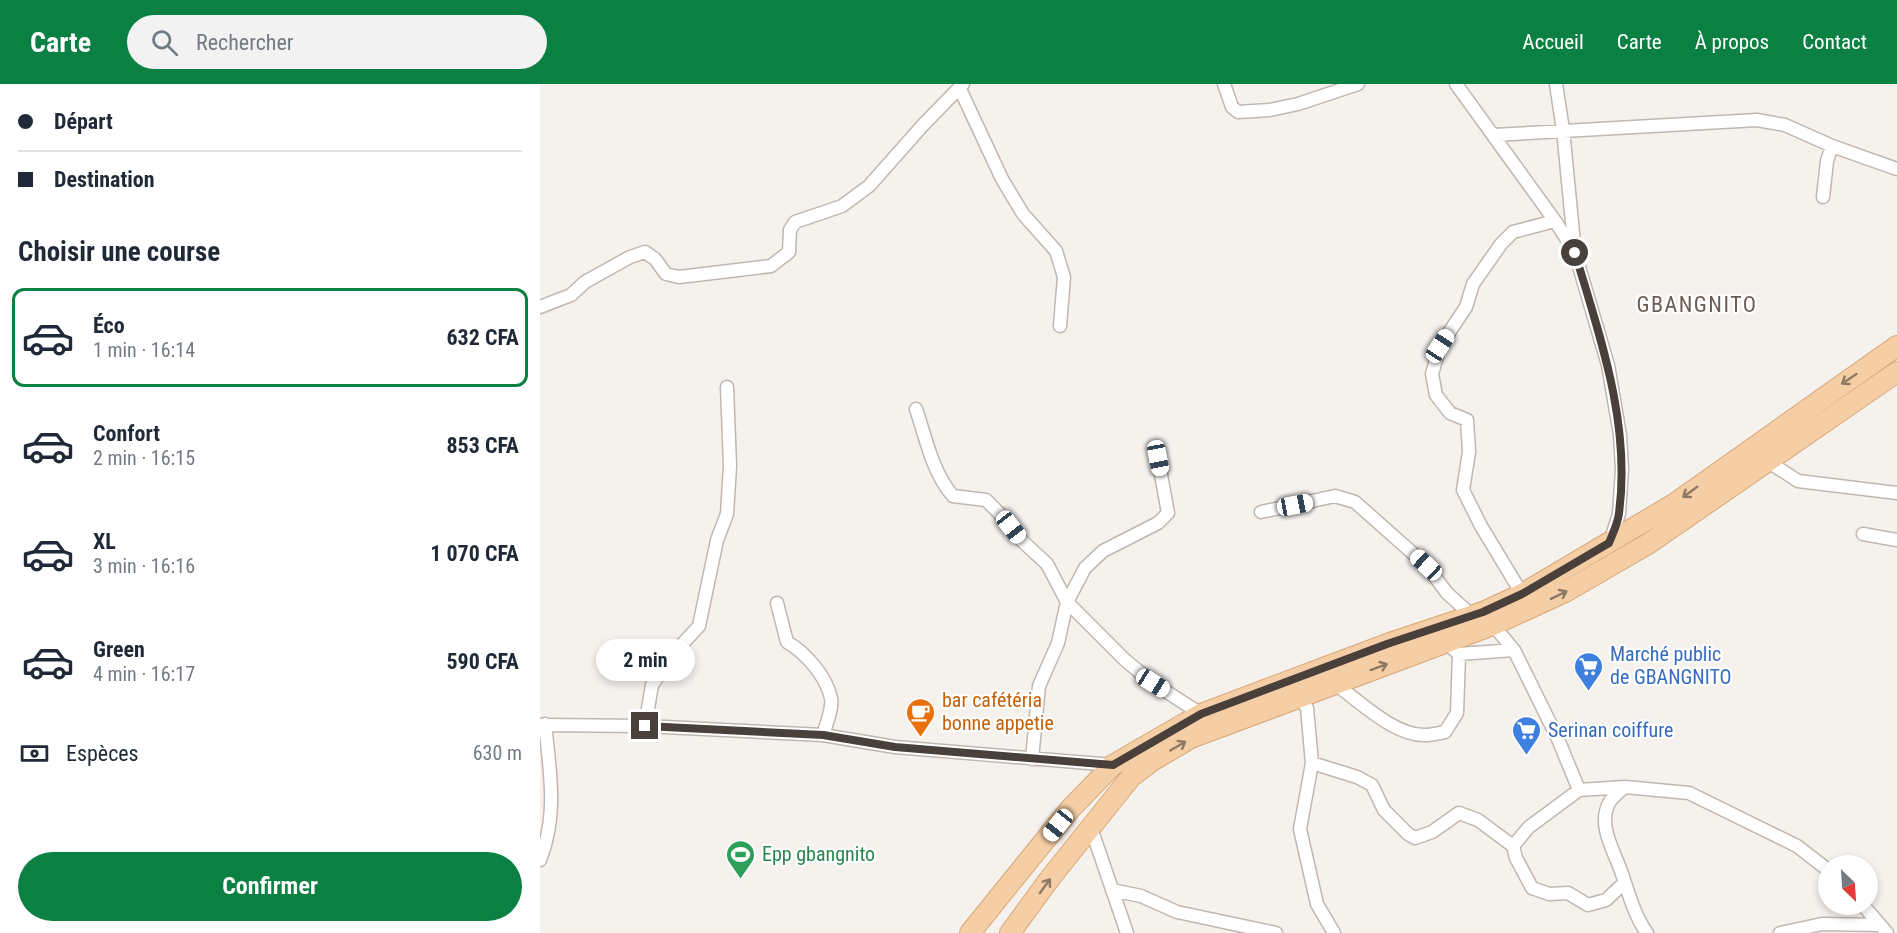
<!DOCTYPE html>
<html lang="fr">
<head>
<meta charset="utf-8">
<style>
  body { margin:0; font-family:"Roboto Condensed",sans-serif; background:#f2f2f3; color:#1f2937; height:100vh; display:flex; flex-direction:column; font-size:22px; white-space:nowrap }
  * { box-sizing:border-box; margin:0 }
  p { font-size:20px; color:#747a83 }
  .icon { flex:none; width:33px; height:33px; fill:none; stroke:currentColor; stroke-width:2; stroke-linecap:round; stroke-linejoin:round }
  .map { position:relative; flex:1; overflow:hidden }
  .details { display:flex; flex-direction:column; background:#fff; width:540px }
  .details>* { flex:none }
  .banner { display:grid; align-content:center; height:132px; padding:0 18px; background:#fff }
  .needle { width:39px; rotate:155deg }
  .fabs { position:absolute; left:1278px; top:771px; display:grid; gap:12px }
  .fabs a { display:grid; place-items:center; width:60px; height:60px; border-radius:50%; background:#fff; box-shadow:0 3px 9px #0003; font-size:30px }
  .end { position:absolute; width:27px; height:27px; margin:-14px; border:8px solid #49403b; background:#fff; box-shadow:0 0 0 3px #fff }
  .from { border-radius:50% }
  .bubble { position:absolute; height:42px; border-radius:21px; background:#fff; box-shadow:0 3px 9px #0003; font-size:20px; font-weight:700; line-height:42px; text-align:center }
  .car { position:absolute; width:18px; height:36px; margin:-18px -9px; border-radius:8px; box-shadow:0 0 4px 2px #0007; background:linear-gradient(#fff 24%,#345 0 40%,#fff 0 76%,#345 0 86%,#fff 0) }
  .banner b { display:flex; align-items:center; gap:21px; height:57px; font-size:22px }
  .banner b+b { border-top:2px solid #e0e1e3 }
  .banner i { width:15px; height:15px; background:#1f2937 }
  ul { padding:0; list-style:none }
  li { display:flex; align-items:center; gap:18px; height:99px; margin:0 12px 9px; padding:0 6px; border:3px solid transparent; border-radius:12px }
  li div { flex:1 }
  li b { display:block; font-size:22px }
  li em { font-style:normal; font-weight:700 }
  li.selected { border-color:#0b8043 }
  li>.icon { width:54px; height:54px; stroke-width:1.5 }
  h2 { padding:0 18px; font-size:27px; line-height:72px }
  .pay { display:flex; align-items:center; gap:15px; height:66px; padding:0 18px; font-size:22px }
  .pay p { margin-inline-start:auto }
  .button { display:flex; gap:12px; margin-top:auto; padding:12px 18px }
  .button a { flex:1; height:69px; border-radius:36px; background:#0b8043; color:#fff; font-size:24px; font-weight:700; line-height:69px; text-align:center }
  header { display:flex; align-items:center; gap:36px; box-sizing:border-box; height:84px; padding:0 30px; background:#0b8043; color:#fff }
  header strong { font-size:28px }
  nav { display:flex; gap:33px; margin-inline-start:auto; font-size:21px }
  .search { width:420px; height:54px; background:#f2f2f3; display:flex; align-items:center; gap:15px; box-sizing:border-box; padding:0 21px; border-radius:33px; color:#747a83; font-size:22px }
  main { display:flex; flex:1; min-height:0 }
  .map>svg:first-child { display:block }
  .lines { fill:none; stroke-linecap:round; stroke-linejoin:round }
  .minor-casing { stroke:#c0b7b0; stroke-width:15 }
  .primary-casing { stroke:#daa776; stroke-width:22 }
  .minor { stroke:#fff; stroke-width:12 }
  .primary { stroke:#f5cea5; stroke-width:20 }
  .oneway { stroke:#8e7965 }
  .route { stroke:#49403b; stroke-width:8 }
  .labels { text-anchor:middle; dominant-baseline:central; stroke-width:4.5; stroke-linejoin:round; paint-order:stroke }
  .shop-label { font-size:20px; fill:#366cbe; stroke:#fff; text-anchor:start }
  .food-label { font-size:20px; fill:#c56008; stroke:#fff; text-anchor:start }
  .leisure-label { font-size:20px; fill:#27864d; stroke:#fff; text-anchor:start }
  .quarter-label { font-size:22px; letter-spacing:1.5px; fill:#6b5c53; stroke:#fff }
</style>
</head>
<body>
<header>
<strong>Carte</strong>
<div class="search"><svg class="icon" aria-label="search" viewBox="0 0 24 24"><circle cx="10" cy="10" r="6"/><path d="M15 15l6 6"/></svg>Rechercher</div>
<nav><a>Accueil</a><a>Carte</a><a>À propos</a><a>Contact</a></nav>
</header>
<main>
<section class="details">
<div class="banner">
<b><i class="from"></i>Départ</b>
<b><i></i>Destination</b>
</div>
<h2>Choisir une course</h2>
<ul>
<li class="selected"><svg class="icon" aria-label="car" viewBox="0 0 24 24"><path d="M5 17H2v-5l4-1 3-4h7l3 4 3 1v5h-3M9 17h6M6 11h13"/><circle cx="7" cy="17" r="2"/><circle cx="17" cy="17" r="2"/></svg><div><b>Éco</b><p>1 min · 16:14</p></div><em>632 CFA</em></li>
<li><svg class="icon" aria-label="car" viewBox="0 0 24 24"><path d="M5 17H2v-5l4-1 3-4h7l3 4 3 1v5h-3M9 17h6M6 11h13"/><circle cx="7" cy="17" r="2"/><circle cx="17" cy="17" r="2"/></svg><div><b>Confort</b><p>2 min · 16:15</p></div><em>853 CFA</em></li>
<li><svg class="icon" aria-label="car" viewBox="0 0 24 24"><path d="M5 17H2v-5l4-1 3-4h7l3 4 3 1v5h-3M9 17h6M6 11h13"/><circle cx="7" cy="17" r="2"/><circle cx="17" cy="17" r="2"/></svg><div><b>XL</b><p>3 min · 16:16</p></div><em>1 070 CFA</em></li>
<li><svg class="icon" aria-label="car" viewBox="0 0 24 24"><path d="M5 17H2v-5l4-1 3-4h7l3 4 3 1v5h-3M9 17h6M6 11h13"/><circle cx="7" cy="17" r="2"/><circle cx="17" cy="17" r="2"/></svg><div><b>Green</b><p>4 min · 16:17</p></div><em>590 CFA</em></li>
</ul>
<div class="pay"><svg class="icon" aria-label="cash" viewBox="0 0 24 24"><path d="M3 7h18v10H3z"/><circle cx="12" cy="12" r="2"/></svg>Espèces<p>630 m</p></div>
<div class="button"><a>Confirmer</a></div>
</section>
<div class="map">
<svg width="1357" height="849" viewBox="0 0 1357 849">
  <rect width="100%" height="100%" fill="#f5f1ed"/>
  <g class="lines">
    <defs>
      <path id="minor" d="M684,0L692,23L698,28L730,26L758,20L818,0
        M916,0L1015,137L1033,165
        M1016,0L1023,46L1035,169L1068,281L1080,351L1082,385L1079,430L1070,458
        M420,5L462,95L483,130L516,167L524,193L520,242
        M954,51L1217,36L1245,41L1292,62L1357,85
        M1283,113L1287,77L1292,62
        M0,223L31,211L45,198L90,173L105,168L115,175L126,190L139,193L231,182L249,168L250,146L255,138L302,122L329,102L383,41L423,0
        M376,325C386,354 392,388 413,412L446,416L462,432L479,454L507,480L527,518L585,576L613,599L661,630
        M1229,378L1258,397L1357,409
        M721,428L795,412L815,418L886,481L907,509L929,529H935
        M1323,450L1357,456
        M982,510L941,442L923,406L929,368L927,336L910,329L896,311L892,290L900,262L926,223L933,200L961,160L973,148L1015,137
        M237,519L247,558C266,569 286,592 291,614C293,624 286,641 283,651
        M953,541L974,566L1018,655L1039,706L989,743L973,762L976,774L992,804L1009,810L1028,809L1048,821L1066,816L1084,799
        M913,565L919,570L974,566
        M794,599C818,616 855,653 886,651C892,651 899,649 905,648L917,629L919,570
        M759,613L767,624L772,679L760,745L777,820L794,849
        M0,641L105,642L283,651L355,663L573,681
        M105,642L112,601L135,568L159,542L177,456L187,430L190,382L187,303
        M492,675L499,602L518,559L527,518L545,484L563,467L618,439L628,429L618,374
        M772,679L817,693L832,701L844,726L868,750L875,754L892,748L919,729L938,736L973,762
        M1085,703C1080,707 1072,713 1069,719C1057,742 1075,768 1082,790C1089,810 1094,831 1107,849
        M1039,706L1085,703L1149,709L1257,762L1288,786
        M551,744L587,849
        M0,776C18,731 10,688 5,640
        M572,806L601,812L637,828L736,849
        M1322,820L1347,849
        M1240,849L1282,840L1339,841"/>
      <path id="primary" d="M430,849L531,724L573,681L661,630L847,560L943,528L982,510L1134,420L1357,262
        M470,849L511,793L591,693L612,677L651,654L953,541L1025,508L1108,460L1357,288"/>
    </defs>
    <!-- minor casing -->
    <use href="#minor" class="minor-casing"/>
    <!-- primary casing -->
    <use href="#primary" class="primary-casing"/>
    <!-- minor -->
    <use href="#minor" class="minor"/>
    <!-- primary -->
    <use href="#primary" class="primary"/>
  </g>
  <!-- one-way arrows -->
  <defs><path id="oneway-shaft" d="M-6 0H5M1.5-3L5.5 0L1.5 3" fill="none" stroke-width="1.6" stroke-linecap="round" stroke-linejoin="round" transform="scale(1.5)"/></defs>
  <g class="oneway">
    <use href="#oneway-shaft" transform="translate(1309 295) rotate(146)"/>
    <use href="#oneway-shaft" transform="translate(1150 408) rotate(144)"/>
    <use href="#oneway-shaft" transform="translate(1019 511) rotate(-26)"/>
    <use href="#oneway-shaft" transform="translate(839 583) rotate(-20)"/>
    <use href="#oneway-shaft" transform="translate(638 662) rotate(-30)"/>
    <use href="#oneway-shaft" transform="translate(505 802) rotate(-54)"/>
  </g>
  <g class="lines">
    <!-- route -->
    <path class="route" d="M105,642L283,651L355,663L573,681L661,630L847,560L943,528L982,510L1069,459C1073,449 1078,439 1079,429C1091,340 1060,253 1035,169"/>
  </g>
  <!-- icons -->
  <defs>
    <symbol id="supermarket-pin" viewBox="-11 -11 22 30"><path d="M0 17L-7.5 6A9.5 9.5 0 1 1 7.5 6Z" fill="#3f7fe0" stroke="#fff"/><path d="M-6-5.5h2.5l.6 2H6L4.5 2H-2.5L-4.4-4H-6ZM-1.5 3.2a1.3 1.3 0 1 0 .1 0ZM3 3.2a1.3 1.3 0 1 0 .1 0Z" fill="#fff"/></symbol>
    <symbol id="cafe-pin" viewBox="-11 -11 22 30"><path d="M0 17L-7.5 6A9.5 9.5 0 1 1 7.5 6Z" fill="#e8710a" stroke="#fff"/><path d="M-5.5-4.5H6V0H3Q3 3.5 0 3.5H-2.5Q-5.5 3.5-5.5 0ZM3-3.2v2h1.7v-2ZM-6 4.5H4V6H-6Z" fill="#fff"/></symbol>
    <symbol id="stadium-pin" viewBox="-11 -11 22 30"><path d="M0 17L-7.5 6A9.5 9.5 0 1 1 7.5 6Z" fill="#2e9e5b" stroke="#fff"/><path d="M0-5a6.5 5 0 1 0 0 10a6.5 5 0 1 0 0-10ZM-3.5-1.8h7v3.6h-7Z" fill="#fff"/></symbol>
  </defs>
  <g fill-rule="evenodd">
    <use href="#supermarket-pin" x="1032" y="566" width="33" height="45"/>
    <use href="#cafe-pin" x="364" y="612" width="33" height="45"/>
    <use href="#supermarket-pin" x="970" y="630" width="33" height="45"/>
    <use href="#stadium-pin" x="184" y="754" width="33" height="45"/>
  </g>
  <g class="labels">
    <!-- shop labels -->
    <g class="shop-label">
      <text x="1070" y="570">Marché public<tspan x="1070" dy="23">de GBANGNITO</tspan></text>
      <text x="1008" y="646">Serinan coiffure</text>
    </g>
    <!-- food labels -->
    <g class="food-label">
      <text x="402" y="616">bar cafétéria<tspan x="402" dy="23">bonne appetie</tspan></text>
    </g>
    <!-- leisure labels -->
    <g class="leisure-label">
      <text x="222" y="770">Epp gbangnito</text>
    </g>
    <!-- quarter labels -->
    <g class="quarter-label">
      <text x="1157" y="220">GBANGNITO</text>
    </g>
  </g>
</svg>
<div class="fabs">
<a><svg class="needle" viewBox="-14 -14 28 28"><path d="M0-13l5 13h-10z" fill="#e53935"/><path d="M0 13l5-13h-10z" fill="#747a83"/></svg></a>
</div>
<i class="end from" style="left:1035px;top:169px"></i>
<i class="end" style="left:105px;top:642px"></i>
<div class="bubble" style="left:56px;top:555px;width:99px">2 min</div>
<i class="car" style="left:900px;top:262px;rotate:33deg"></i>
<i class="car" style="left:618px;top:374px;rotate:169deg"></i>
<i class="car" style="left:755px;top:421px;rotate:79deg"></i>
<i class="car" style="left:471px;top:443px;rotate:142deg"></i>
<i class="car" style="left:886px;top:481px;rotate:313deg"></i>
<i class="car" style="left:613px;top:599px;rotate:122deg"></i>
<i class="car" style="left:518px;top:741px;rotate:219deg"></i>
</div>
</main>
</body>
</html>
